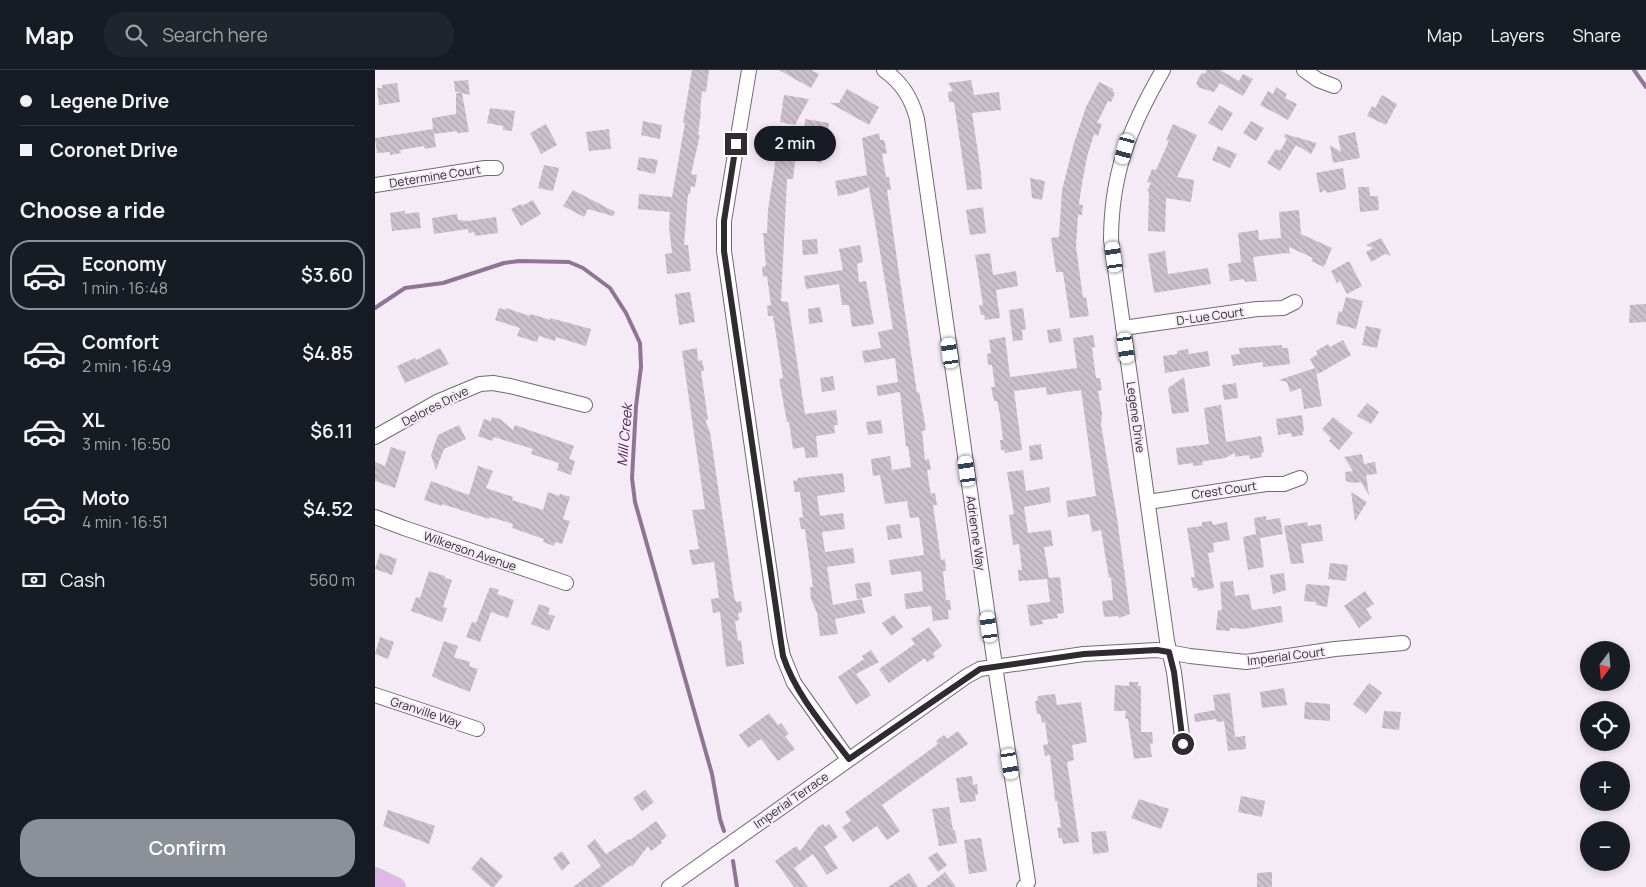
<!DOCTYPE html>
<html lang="en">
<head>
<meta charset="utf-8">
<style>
  body { margin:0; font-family:Manrope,sans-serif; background:#20242c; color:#f1f3f6; height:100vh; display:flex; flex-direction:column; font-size:19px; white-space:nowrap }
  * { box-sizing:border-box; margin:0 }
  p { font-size:16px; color:#9ea1a6 }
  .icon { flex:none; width:28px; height:28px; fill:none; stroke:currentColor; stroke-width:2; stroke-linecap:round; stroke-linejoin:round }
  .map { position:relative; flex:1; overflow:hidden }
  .panel { display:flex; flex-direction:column; background:#171b24; width:375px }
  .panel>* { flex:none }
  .hud { display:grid; align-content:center; height:110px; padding:0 20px; background:#171b24 }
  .needle { width:32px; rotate:196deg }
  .controls { position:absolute; left:1205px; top:571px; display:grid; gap:10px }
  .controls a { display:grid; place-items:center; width:50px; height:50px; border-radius:50%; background:#171b24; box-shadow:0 2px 8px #0003; font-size:25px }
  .end { position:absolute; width:22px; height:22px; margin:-11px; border:6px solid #2f2b30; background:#fff; box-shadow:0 0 0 2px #fff }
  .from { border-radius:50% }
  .bubble { position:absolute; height:35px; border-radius:18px; background:#171b24; box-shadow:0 2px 8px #0003; font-size:16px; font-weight:600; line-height:35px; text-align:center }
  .car { position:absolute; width:15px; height:30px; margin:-15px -8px; border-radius:6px; box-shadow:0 0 4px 1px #0007; background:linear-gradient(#fff 24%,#345 0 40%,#fff 0 76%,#345 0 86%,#fff 0) }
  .hud b { display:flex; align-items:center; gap:18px; height:48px; font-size:19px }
  .hud b+b { border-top:1px solid #363941 }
  .hud i { width:12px; height:12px; background:#f1f3f6 }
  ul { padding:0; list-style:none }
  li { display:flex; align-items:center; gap:15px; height:70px; margin:0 10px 8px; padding:0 10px; border:2px solid transparent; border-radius:20px }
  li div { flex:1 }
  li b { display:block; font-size:19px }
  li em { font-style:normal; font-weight:600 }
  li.on { border-color:#8c9099 }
  li>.icon { width:45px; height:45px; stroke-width:1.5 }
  h2 { padding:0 20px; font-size:22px; line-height:60px }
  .pay { display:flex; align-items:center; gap:12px; height:55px; padding:0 20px; font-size:19px }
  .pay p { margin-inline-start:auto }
  .cta { display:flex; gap:10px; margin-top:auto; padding:10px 20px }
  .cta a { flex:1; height:58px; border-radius:20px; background:#8c9099; color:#fff; font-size:20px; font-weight:600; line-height:58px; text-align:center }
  header { display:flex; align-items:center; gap:30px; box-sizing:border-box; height:70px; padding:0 25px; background:#171b24; border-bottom:1px solid #363941 }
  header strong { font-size:24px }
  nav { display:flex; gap:28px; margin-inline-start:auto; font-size:18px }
  .search { width:350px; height:45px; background:#20242c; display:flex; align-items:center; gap:12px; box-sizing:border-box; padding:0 18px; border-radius:20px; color:#9ea1a6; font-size:19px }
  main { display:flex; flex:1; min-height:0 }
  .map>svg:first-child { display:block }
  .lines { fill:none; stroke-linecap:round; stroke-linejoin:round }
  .stream { stroke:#907496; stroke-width:4 }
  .building { fill:url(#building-back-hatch) }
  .minor-casing { stroke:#726973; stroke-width:16 }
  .major-casing { stroke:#cdcccd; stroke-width:20 }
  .minor { stroke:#fff; stroke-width:14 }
  .major { stroke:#dfb8e7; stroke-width:18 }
  .route { stroke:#2f2b30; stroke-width:6 }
  .labels { text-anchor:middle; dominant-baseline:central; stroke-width:4; stroke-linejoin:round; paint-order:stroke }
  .street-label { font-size:12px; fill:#2f2b30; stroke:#f4ebf6 }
  .water-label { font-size:14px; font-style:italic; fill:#4d1f57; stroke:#f4ebf6 }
</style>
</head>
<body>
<header>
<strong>Map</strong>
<div class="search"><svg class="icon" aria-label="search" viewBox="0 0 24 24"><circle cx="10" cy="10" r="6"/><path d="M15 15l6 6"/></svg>Search here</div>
<nav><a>Map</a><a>Layers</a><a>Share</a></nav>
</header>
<main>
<section class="panel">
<div class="hud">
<b><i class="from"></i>Legene Drive</b>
<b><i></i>Coronet Drive</b>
</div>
<h2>Choose a ride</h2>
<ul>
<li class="on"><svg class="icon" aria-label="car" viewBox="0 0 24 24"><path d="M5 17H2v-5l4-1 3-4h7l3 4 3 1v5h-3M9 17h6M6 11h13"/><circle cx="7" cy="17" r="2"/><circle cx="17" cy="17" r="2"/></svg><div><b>Economy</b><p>1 min · 16:48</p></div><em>$3.60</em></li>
<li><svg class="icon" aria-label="car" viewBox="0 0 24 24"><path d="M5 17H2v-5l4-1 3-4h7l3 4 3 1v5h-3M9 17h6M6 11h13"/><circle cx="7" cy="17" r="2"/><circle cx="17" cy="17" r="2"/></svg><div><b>Comfort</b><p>2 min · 16:49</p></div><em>$4.85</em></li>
<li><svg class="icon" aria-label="car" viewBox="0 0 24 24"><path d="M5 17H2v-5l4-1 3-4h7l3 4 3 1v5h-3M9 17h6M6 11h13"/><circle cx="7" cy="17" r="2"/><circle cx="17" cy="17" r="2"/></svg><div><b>XL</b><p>3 min · 16:50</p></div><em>$6.11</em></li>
<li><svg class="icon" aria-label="car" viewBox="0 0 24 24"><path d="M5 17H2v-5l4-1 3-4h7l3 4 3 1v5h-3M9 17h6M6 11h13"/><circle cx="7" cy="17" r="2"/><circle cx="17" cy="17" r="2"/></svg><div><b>Moto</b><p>4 min · 16:51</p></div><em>$4.52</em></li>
</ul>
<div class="pay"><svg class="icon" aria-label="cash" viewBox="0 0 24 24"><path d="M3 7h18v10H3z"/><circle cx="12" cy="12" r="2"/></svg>Cash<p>560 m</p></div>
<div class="cta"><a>Confirm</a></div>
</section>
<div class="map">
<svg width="1271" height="817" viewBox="0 0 1271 817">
  <defs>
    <pattern id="building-back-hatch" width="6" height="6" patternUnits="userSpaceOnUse" patternTransform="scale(1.25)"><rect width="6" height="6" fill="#cac1cc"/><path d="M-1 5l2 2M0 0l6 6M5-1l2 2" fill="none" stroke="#aea6b0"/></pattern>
  </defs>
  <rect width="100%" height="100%" fill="#f4ebf6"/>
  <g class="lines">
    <!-- stream -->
    <path class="stream" d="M1259,0L1271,17
      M0,238L30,218L68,213L129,193L144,191L194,192L208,198L235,218L251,243L265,273L266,297L261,336L257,408L260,432L337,704L345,749L349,761
      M358,791L362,817"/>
  </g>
  <!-- building -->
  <path class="building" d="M317,0H334L331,22L327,21L325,41L326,42L323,65H325L316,104L322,105L320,117L316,116L315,124H313L309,175H313L316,201L292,204L290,184L297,183L294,157L295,142L263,139L264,124L297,127L310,53H308Z
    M404,0H436L444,4L436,18Z
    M832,0H845L864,11L868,4L878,9L868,26L845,13L839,22L822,17L824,15L821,14L823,9L827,3L830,4Z
    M93,10L95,25L87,23L94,62L82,63V61L59,64L61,77L50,79L49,76L25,80L26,83L15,85V82L2,83L0,68L58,59L57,48L81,44V23H86L80,21L79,11Z
    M596,10L599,25L624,22L626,40L597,43L606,103L607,119L592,120L579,32H574L573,22L578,21L573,13Z
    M724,12L738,19V22L740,23L736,32L733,31L722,53L727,54L723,66L719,64L712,87L706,119L704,135H708L707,145H703L701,177L708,228L711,227L714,246L695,248L688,202H681L676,168L684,167L687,120L699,73L711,37Z
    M22,13L25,32L4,35L2,18H7V15Z
    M901,17L912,24L910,28L922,34L913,50L885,35L893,21L898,24Z
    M472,19L504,37L494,55L455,33H464Z
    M409,25L434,29L420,55L405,52Z
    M1007,25L1022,34L1011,55L992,46L997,36L1000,38Z
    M844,35L858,43L847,61L833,53Z
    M115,38L140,41L137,61L128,60V56L112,53Z
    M430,49L454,53L450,78L446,93L421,85L418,109H412L406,231L413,232L430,344L461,340L463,355H459L460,363L441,366L443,387L431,388L429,377L418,379L414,352H412L404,309L408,308L398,246H393L392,236L396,235L392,206L388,207L387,197L391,196L388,163H392L393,140L401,87L407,88L408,81L396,77L397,71L429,76Z
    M268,51L287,55L285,69L266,65Z
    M876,51L889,58L881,71L868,63Z
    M171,54L182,75L166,84L155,63Z
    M798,54L822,65L802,107L819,110L816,132L791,128L790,162L773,161L774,121H772L776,113L772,112L777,99L781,100L794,71L791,70Z
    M234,59L236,79L214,81L211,62Z
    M980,62L985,88L958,93L955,75L966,82L963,66Z
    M504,63L505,70H509L512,83L507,84L511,107H514L516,120H512L525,210L542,323L544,322L549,348L551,360L547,361L550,390L554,389L555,395L556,400H552L555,419L556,424L560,423L562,435H558L566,490L570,489L571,501H568L571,530H575L576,540H573L574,549L558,551L556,536L531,539L529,524L548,521L546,501L516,505L514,490L549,485L544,447L535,448L532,431L510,434L505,405L498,406L496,389L515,386L517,400L536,397L533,376H531L525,322L503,326L501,316L523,312L520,288L489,293L487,281L506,278L503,262L518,259L494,117L478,123L463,126L460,111L492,105L487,68Z
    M910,64L942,73L936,84L921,75L905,101L892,93L901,79L905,81L912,69L909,67Z
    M843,76L862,84L855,98L837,90Z
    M264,87L283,90L280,104L262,100Z
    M169,95L184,98L178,121L163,118Z
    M968,98L971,119L952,123L950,120L945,123L941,103Z
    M655,108L670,111L667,130L657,128Z
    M983,117H994L995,126H1003L1004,140L985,142Z
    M198,120L240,142L238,146L213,139L209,147L188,136Z
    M158,130L166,144L146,156L136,139L146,134L147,136Z
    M608,137L611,163L595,165L591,140Z
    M924,140L926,164L957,178L949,197L936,191L938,188L914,177L915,184L911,183L878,187L882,211L870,212L869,209L855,211L853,194L866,192L863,163L883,160L884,170L906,168L904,142Z
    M30,141V144L44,142L46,158L17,161L15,143Z
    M82,144L83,150L93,151L121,147L123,163L100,166L99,162L94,163L93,159L59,164L57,148Z
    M1006,168L1016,186L1010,184L996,192L991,182L998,178L991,175Z
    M442,169L443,184L428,185L427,170Z
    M485,175L488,192L482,194L484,212L491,211L499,254L477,257L474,235H467L464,214L431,219L429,206L468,200L464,179Z
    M790,181L793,204L833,198L836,214L779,223L773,184Z
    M615,183L618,205L641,201L643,216L621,220L625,248L610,250L609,245H606L604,235H608L600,185Z
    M974,191L987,216L972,224L965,211L962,213L956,201Z
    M315,222L320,252L304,255L300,224Z
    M971,227L988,231L981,259L961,254L964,241L967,242Z
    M1271,234V252L1254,253L1255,235Z
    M445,237L448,252L434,254L433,239Z
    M124,238L130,240L131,238L155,246L156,244L175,250V248L216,259L211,276L181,267L180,271L164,266L162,272L142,266L145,258L120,250Z
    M648,238L651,259L647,260L648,270L638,271L634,240Z
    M991,256L1006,259L1002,278L987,275Z
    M685,258L687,271L674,273L672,260Z
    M718,265L720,277L717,278L721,308H725L727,320L723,321L727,343L726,355L742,448L755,544L744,548L743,546L729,547L727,531L738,530L736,507L734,508L726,460L717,462L714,444L693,447L691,431L721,426L706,320L672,325L671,317L639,321L647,380L630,383L629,380H626L625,370H628L625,345L622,331H619L616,317H620L617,295H613L612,284L616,283L614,270L630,267L635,307L702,298L698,268Z
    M968,270L976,285L943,304L941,300L947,336L929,339L926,318L915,322L912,312L904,310L940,298L935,289L943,284L941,281L953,274L955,277Z
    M907,275V278H913L915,294L888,297V292L858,296L856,285L865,284L864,278Z
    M65,278L74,294L30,313L22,296L40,288L41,290Z
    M322,278L323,291L327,290L328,295L329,301H326L333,350H330L335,362L359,526L361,532L366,531L367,542L363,543L364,550L360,551L363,571L366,570L369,594L351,597L345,542L338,543L336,529L344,528L339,492L317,495L314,480L324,479L317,440L330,439L307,281Z
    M813,279L814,284L833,281L835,296L790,303L788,286L802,284V281Z
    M458,306L460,320L447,322L445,308Z
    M809,307L814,342L797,344L793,318Z
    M861,313L863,328L849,330L847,315Z
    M992,333L1004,342L996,354L982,346Z
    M846,335L851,372L886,366L889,382L886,383L887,387L875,389L874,385L860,387V383L850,388L830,391L827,392L828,395L818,396V393L803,395L801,378L834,374L829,338Z
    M927,345L929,361L927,362L928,365L917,367L916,363L903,365L901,349Z
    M117,347L125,349L138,360L140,355L199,376L194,389L200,391L196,405L182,400L184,393L156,384L158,379L119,367L117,371L103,366L109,349L116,351Z
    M958,347L978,363L964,380L954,371L956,368L947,359Z
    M506,350L508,363L493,365L491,352Z
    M84,355L91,369L69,379L61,400L56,385L63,365Z
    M666,374L668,389L655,391L654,376Z
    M16,377L31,382L20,418L0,411V392L10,396Z
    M987,384L989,394L1000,392L1002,404L991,405L994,425L986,412L978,413L971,411L970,402L978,401L969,387Z
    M103,396L118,401L111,418L138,427L137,430L168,440L173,422L184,426L185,424L195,427L188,449L195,451L187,474L180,472L179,476L168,472L169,469L137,458L138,454L115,447L114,449L67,434V436L49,430L56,411L94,425Z
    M648,400L651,421L674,417L676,432L649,437L653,463L676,460L678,476L669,477L674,508L685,507L689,543L682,544L683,548L667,550L668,554L655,556L652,535L675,532L672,509L644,511L643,500H647L644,474L638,475L634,445L639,444L632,402Z
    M468,403L470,422L442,426L445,446L468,443L470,459L447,462L450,482L478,478L480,493L452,497L458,535L487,529L490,543L460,549L463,564L445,566L442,543L436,529L435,517H438L430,459H426L424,448L428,447L425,422H420L418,411L423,410L422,408Z
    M976,422L992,432L980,451Z
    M891,446V450L905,448L908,464L885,468L889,497L873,500L868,467L881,464L879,448Z
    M837,451L838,455L852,452L855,470L838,473L839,482L833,483L839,518L823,521L822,518H818L816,507H820L812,458L827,456V452Z
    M932,452L933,456L946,454L948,471L926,474L929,493L916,494L909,456Z
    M525,454L527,468L513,470L511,456Z
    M5,483L22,489L17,505L0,499Z
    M955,493L973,495L971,511L953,509Z
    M54,501L70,506V508L77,510L68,537L72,538L67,552L36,541L41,527L45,528Z
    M909,503L911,520L898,524L895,505Z
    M858,511L860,526L874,524L877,540L906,536L908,552L869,559L855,558V561L841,560L843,540H847L845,512Z
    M495,512L497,526L482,529L480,514Z
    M931,514L955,516L952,537L941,535V532L929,531Z
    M115,517L124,520L122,524L139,530L133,548L116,542L105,572L91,567L97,552L101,553Z
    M990,521L999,534L991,539L997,548L984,558L969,536Z
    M164,534L175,538L173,544L180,546L174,561L156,554Z
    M519,545L528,557L516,566L507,553Z
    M554,557L567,576L558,583L560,587L552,592L550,588L514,613L504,599L540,574L536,569Z
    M5,567L19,572L13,589L0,584Z
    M69,571L83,576L79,587L95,592L94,596L103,599L95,622L62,609V608L57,606Z
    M496,580L504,592L481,604L496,625L481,635L463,607L489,589L487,586Z
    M754,612H763V616H766V662H777L778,673L775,674L777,687L759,689L753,649H750L751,641H739L740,615L754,616Z
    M994,613L1007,623L991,644L978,634Z
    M909,618L912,635L887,638L885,622Z
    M855,623L860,667L870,666L871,679L853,681L849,651L842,652L841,649L820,652L819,644L840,640L838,625Z
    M680,624L682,635L706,632L712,672L697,675L699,690L692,692L704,772L688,774L687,768H684L682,758L686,757L682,731H680L679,720L675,685L670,686L668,675L673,674L670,652L667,653L665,644H662L660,631H662L663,626Z
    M930,632L955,634V651L929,649Z
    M1009,641L1026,642L1024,660L1007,658Z
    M394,643L403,655L406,653L414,664L410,666L420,679L403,691L386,669L373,678L364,665Z
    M583,661L593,674L507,735L525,761L512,770L502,756L478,772L467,757L476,751L470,742L563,674L561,671L569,665L572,669Z
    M597,706L598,715L602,714L603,724L600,725L601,731L585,733L581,708Z
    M270,720L279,732L267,741L258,728Z
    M866,726L890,731L887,747L863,742Z
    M764,729L794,739L786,759L756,748Z
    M574,737L578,760H580L582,773L564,776L557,739Z
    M13,740L60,756L54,774L8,756Z
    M281,751L292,766L286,771L287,773L276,781L273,776L257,797L256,795L226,817H198L226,796L212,776L220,769L231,784L254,769L255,770Z
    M448,754L450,757L454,754L463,767L449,777L463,798L452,805L438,784L419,798L433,817H419L400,791L421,776L425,781L443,757Z
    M731,761L734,782L718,784L716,762Z
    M606,768L612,801L594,804L589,770Z
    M187,781L195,793L187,801L178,788Z
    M562,782L572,795L563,802L553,788Z
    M106,787L128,806L119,817H116L96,799Z
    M570,802L581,817H551Z
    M897,802V817H882V803Z
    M534,803L543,817H513Z"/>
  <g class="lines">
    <defs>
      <path id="minor" d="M374,0L349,151V181L404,567L408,586L419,613L473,689
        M509,0C527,13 536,27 542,49L620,596L653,812L649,817
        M788,0C755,57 736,103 736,170L792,571L799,602L808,674
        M929,0L943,10L959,16
        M0,115L110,98H121
        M748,258L882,239L908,238L920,232
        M0,367L62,332L105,314L118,313L135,316L210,335
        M773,432L891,414H909L925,408
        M0,447L29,458L191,513
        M0,625L102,659
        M294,817L592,606L605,599L709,584L782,580L815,586L871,592L960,579L1028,573"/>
      <path id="major" d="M0,807L21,817"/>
    </defs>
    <!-- minor casing -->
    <use href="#minor" class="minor-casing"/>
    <!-- major casing -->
    <use href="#major" class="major-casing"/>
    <!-- minor -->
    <use href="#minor" class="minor"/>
    <!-- major -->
    <use href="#major" class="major"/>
  </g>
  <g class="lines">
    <!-- route -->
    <path class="route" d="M361,74L349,151V181L408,586C421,625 449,656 474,689L605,599L709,584L782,580L794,582L799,602L808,674"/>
  </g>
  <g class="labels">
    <!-- street labels -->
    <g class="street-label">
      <text transform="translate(60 106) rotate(-9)">Determine Court</text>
      <text transform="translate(835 246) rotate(-8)">D-Lue Court</text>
      <text transform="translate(60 336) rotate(-27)">Delores Drive</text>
      <text transform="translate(761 347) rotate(82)">Legene Drive</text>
      <text transform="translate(849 420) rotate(-8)">Crest Court</text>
      <text transform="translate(601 463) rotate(82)">Adrienne Way</text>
      <text transform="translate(95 481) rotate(19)">Wilkerson Avenue</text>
      <text transform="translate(911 586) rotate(-7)">Imperial Court</text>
      <text transform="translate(51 642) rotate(18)">Granville Way</text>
      <text transform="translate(416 730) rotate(-35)">Imperial Terrace</text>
    </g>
    <!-- water labels -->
    <g class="water-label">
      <text transform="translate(249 365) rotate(-85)">Mill Creek</text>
    </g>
  </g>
</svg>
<div class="controls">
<a><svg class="needle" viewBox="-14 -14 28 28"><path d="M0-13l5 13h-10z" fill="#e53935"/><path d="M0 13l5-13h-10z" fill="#9ea1a6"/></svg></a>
<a><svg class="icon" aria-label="locate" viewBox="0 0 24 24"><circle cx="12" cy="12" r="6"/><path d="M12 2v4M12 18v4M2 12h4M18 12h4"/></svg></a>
<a>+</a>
<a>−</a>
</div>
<i class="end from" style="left:808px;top:674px"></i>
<i class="end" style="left:361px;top:74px"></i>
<div class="bubble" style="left:379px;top:56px;width:82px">2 min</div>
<i class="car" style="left:750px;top:79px;rotate:195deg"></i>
<i class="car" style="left:739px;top:187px;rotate:352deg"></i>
<i class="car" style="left:751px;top:278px;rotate:172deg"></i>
<i class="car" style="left:575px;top:283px;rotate:352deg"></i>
<i class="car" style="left:592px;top:401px;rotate:352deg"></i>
<i class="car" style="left:614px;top:557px;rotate:352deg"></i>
<i class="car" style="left:635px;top:694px;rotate:171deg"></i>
</div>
</main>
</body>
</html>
